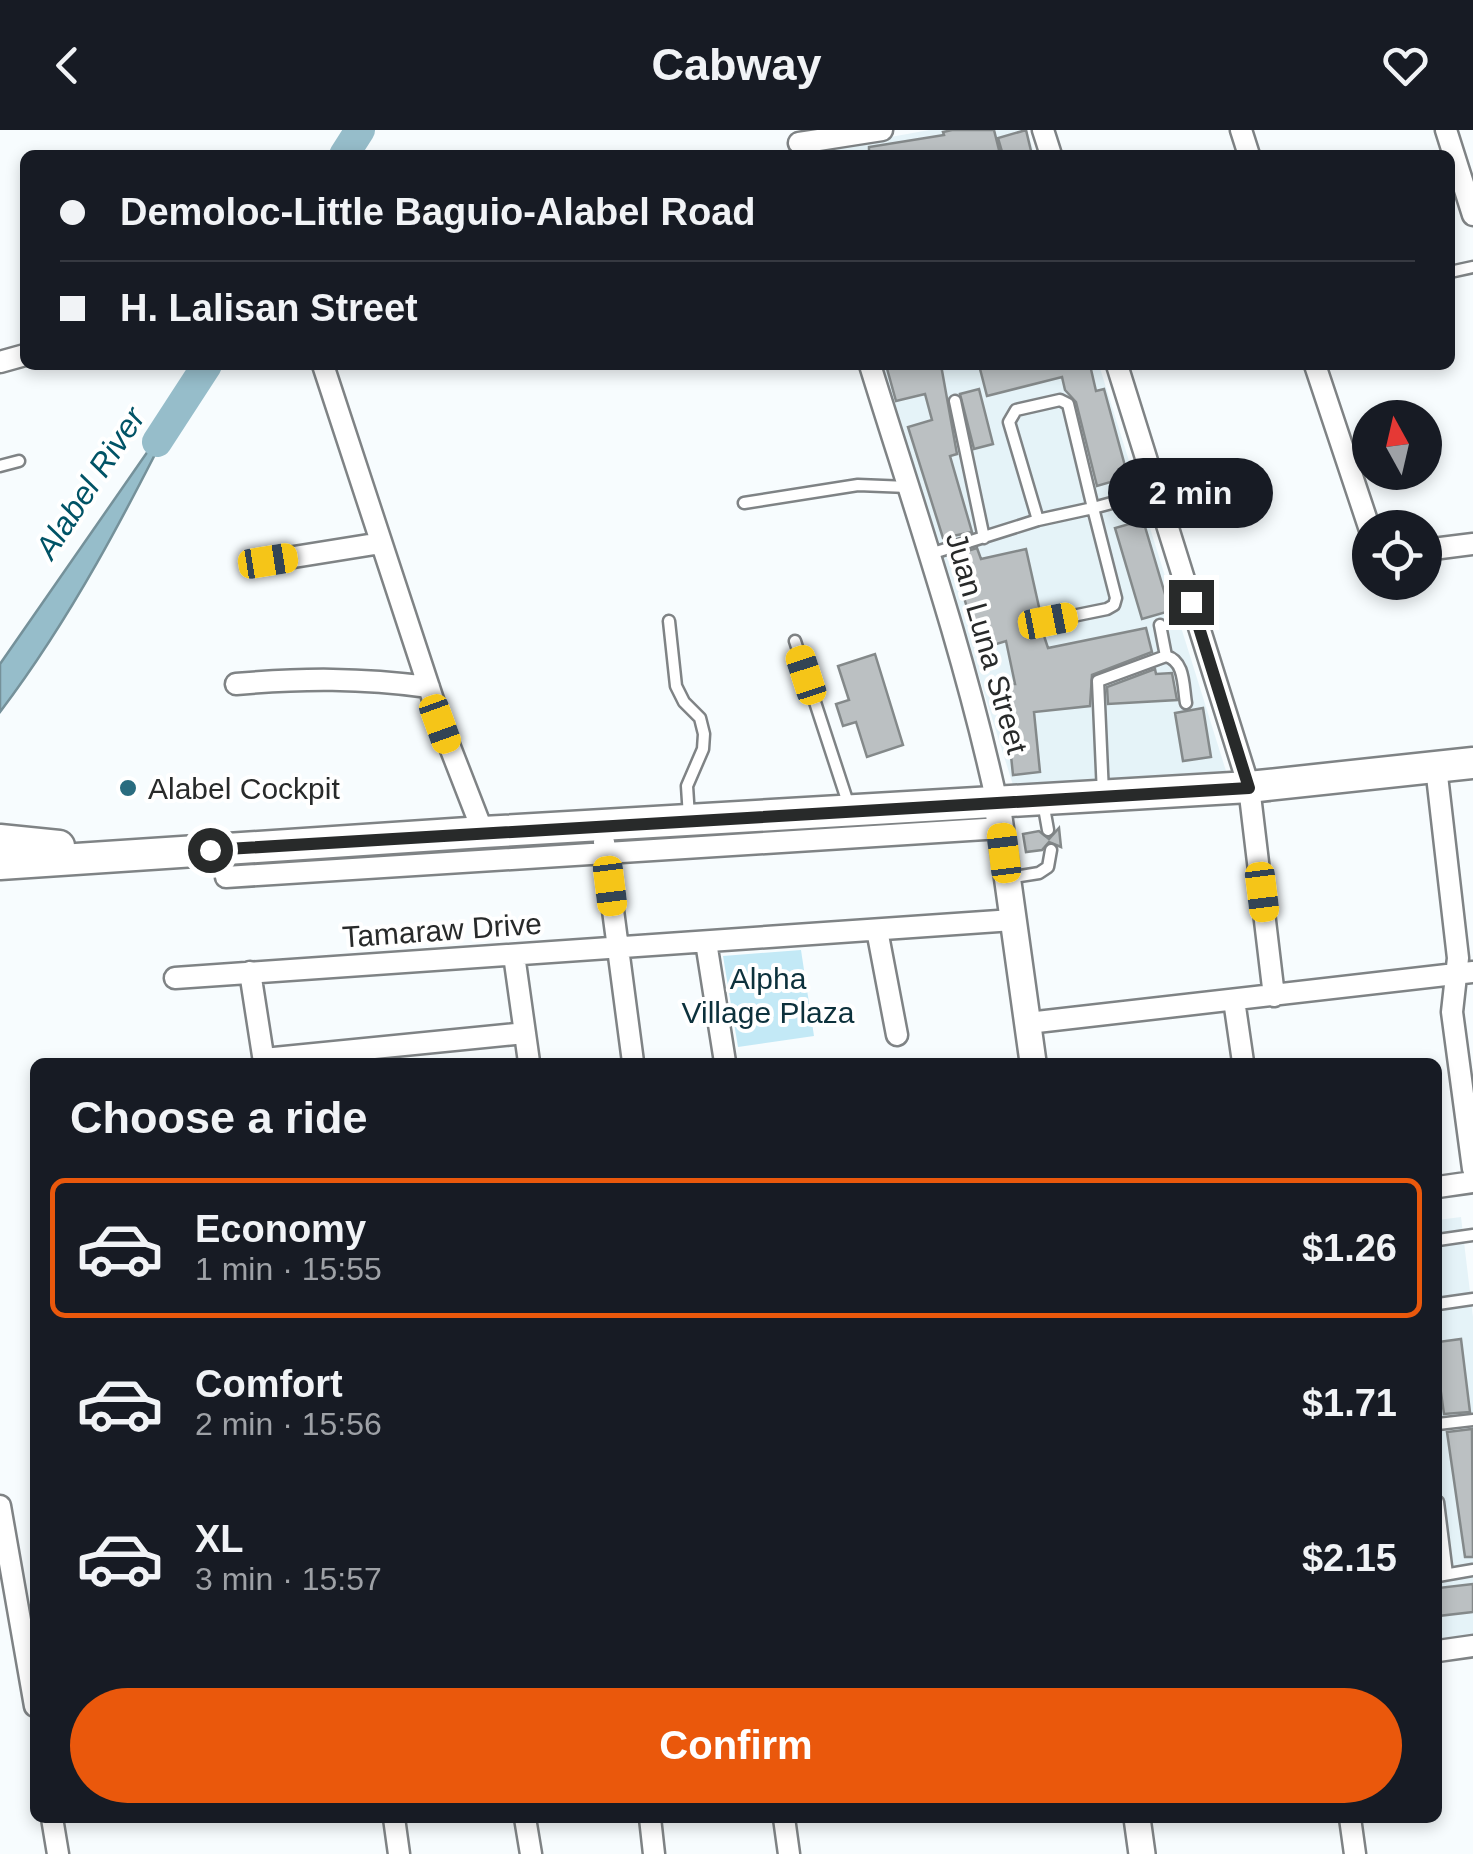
<!DOCTYPE html>
<html lang="en">
<head>
<meta charset="utf-8">
<style>
  body { margin:0; font-family:Helvetica,sans-serif; background:#242831; color:#f1f3f6; height:100vh; display:flex; flex-direction:column; font-size:38px; white-space:nowrap }
  * { box-sizing:border-box; margin:0 }
  p { font-size:32px; color:#9ea1a6 }
  .icon { flex:none; width:55px; height:55px; fill:none; stroke:currentColor; stroke-width:2; stroke-linecap:round; stroke-linejoin:round }
  .map { position:relative; flex:1; overflow:hidden }
  .drawer { position:absolute; left:30px; top:928px; width:1412px; height:765px; display:flex; flex-direction:column; background:#171b24; border-radius:15px; box-shadow:0 5px 15px #0003 }
  .drawer>* { flex:none }
  .hud { position:absolute; left:20px; top:20px; width:1435px; height:220px; border-radius:15px; box-shadow:0 5px 15px #0003; display:grid; align-content:center; height:220px; padding:0 40px; background:#171b24 }
  .needle { width:65px; rotate:352deg }
  .fabs { position:absolute; left:1352px; top:270px; display:grid; gap:20px }
  .fabs a { display:grid; place-items:center; width:90px; height:90px; border-radius:50%; background:#171b24; box-shadow:0 5px 15px #0003; font-size:50px }
  .end { position:absolute; width:45px; height:45px; margin:-22px; border:12px solid #282a2a; background:#fff; box-shadow:0 0 0 5px #fff }
  .from { border-radius:50% }
  .bubble { position:absolute; height:70px; border-radius:35px; background:#171b24; box-shadow:0 5px 15px #0003; font-size:32px; font-weight:600; line-height:70px; text-align:center }
  .car { position:absolute; width:30px; height:60px; margin:-30px -15px; border-radius:12px; box-shadow:0 0 8px 2px #0007; background:linear-gradient(#f5c518 24%,#345 0 40%,#f5c518 0 76%,#345 0 86%,#f5c518 0) }
  .hud b { display:flex; align-items:center; gap:35px; height:95px; font-size:38px }
  .hud b+b { border-top:2px solid #363941 }
  .hud i { width:25px; height:25px; background:#f1f3f6 }
  ul { padding:0; list-style:none }
  li { display:flex; align-items:center; gap:30px; height:140px; margin:0 20px 15px; padding:0 20px; border:5px solid transparent; border-radius:15px }
  li div { flex:1 }
  li b { display:block; font-size:38px }
  li em { font-style:normal; font-weight:600 }
  li.current { border-color:#ea580c }
  li>.icon { width:90px; height:90px; stroke-width:1.5 }
  h2 { padding:0 40px; font-size:45px; line-height:120px }
  .cta { display:flex; gap:20px; margin-top:auto; padding:20px 40px }
  .cta a { flex:1; height:115px; border-radius:60px; background:#ea580c; color:#fff; font-size:40px; font-weight:600; line-height:115px; text-align:center }
  header { display:flex; justify-content:space-between; align-items:center; height:130px; padding:0 40px; background:#171b24; font-size:45px; font-weight:600 }
  .map>svg:first-child { display:block }
  .built { fill:#e5f3f8 }
  .green { fill:#c3e9f6 }
  .water { fill:#96bdca; stroke:#75919a; stroke-width:2.5 }
  .lines { fill:none; stroke-linecap:round; stroke-linejoin:round }
  .river { stroke:#96bdca; stroke-width:30 }
  .building { fill:#bbc0c2; stroke:#84898a; stroke-width:2.5 }
  .service-casing { stroke:#7f8385; stroke-width:15 }
  .minor-casing { stroke:#7f8385; stroke-width:25 }
  .tertiary-casing { stroke:#7f8385; stroke-width:30 }
  .secondary-casing { stroke:#7f8385; stroke-width:35 }
  .service { stroke:#fff; stroke-width:10 }
  .minor { stroke:#fff; stroke-width:20 }
  .tertiary { stroke:#fff; stroke-width:25 }
  .secondary { stroke:#fff; stroke-width:30 }
  .route { stroke:#282a2a; stroke-width:12 }
  .poi-dot { fill:#2a6c7f; stroke:#fff; stroke-width:4 }
  .labels { text-anchor:middle; dominant-baseline:central; stroke-width:8; stroke-linejoin:round; paint-order:stroke }
  .street-label { font-size:30px; fill:#282a2a; stroke:#fff }
  .poi-label { font-size:30px; fill:#282a2a; stroke:#fff; text-anchor:start }
  .park-label { font-size:30px; fill:#0c313c; stroke:#fff }
  .water-label { font-size:32px; font-style:italic; fill:#005366; stroke:#fff }
</style>
</head>
<body>
<header><svg class="icon" aria-label="back" viewBox="0 0 24 24"><path d="M15 5l-7 7 7 7"/></svg>Cabway<svg class="icon" aria-label="heart" viewBox="0 0 24 24"><path d="M12 20l-8-8c-3-5 5-10 8-4 3-6 11-1 8 4z"/></svg></header>
<div class="map">
<svg width="1473" height="1724" viewBox="0 0 1473 1724">
  <rect width="100%" height="100%" fill="#f7fcfe"/>
  <!-- built -->
  <path class="built" d="M929,0H1027L1035,25H815L814,21Z
    M881,235H1099L1226,641L1013,655Z
    M1461,1087L1473,1187V1506L1438,1511V1090Z"/>
  <!-- green -->
  <path class="green" d="M801,820L814,906L738,917L723,826Z"/>
  <!-- water -->
  <path class="water" d="M180,275C127,381 72,487 0,582V534Z"/>
  <g class="lines">
    <!-- river -->
    <path class="river" d="M344,25L360,0
      M157,312L207,235"/>
  </g>
  <!-- building -->
  <path class="building" d="M952,0H994L999,20L979,25H869V17L944,5L943,2Z
    M1026,0L1032,25H1003L998,8Z
    M886,235H941L957,324L950,326L972,402L943,408L908,297L932,290L925,264L896,271Z
    M979,235H1090L1096,261L1104,259L1128,347L1097,356L1076,272L1065,260L1062,247L987,266Z
    M979,259L993,314L974,319L960,264Z
    M1143,390L1170,481L1142,489L1115,398Z
    M977,418L981,429L1026,419L1041,486L1040,494L1048,518L1146,498L1152,522L1092,545L1090,576L1034,582L1040,642L1013,645L1008,597L1014,596L1010,554H1015L1006,511L980,519L951,426Z
    M875,524L903,615L867,627L856,592L843,596L836,574L849,570L838,536Z
    M1155,539L1156,544L1172,543L1177,570L1108,574L1107,557Z
    M1203,578L1211,627L1183,631L1175,583Z
    M1059,698L1061,717L1049,712L1042,720L1026,722L1023,704L1039,701L1049,709Z
    M1461,1209L1470,1282L1444,1284L1438,1242V1212Z
    M1472,1299L1473,1427H1465L1447,1302Z
    M1473,1454V1482L1438,1486V1458Z"/>
  <g class="lines">
    <defs>
      <path id="service" d="M1450,142L1473,137
        M955,271L984,408
        M0,336L19,331
        M744,373L858,355L908,357
        M930,424L1038,390L1093,378L1068,274L1060,270L1016,280L1009,292L1038,390
        M669,491L676,556L684,572L700,588L704,604L703,619L687,656L689,687
        M1048,491L1107,479L1114,475L1116,468L1093,378L1156,361
        M1160,495L1166,526
        M795,511L849,676
        M1103,664L1098,551L1166,526C1185,531 1183,556 1186,573
        M1043,672L1048,700
        M1008,748L1039,743L1048,737L1051,720
        M1438,1110L1473,1105
        M1438,1174L1473,1169
        M1438,1294L1473,1290
        M1438,1372L1447,1444
        M1438,1446L1473,1440"/>
      <path id="minor" d="M1043,0L1051,25
        M1241,0L1249,25
        M1446,0L1473,85
        M799,13L882,0
        M0,232L25,225
        M323,235L441,594L483,702
        M870,235C915,380 965,525 997,673
        M1117,235L1249,657L1274,866
        M1315,235L1370,400
        M1425,420L1473,414
        M269,431L381,413
        M236,554C305,548 360,548 429,557
        M1436,637L1458,828L1452,882L1473,1039
        M604,712L633,932
        M226,747L1001,698
        M877,800L897,905
        M706,812L725,932
        M514,825L529,932
        M250,842L264,932
        M175,848L1013,790
        M1234,870L1243,932
        M1028,893L1473,842
        M264,929L525,903
        M1438,1057L1473,1052
        M0,1376L35,1576
        M1438,1521L1473,1516
        M52,1688L58,1724
        M394,1688L399,1724
        M525,1688L531,1724
        M650,1688L654,1724
        M784,1688L789,1724
        M1350,1688L1355,1724"/>
      <path id="tertiary" d="M997,673L1033,932
        M1137,1688L1142,1724"/>
      <path id="secondary" d="M0,710L59,716
        M0,734L483,702L1249,657L1473,633"/>
    </defs>
    <!-- service casing -->
    <use href="#service" class="service-casing"/>
    <!-- minor casing -->
    <use href="#minor" class="minor-casing"/>
    <!-- tertiary casing -->
    <use href="#tertiary" class="tertiary-casing"/>
    <!-- secondary casing -->
    <use href="#secondary" class="secondary-casing"/>
    <!-- service -->
    <use href="#service" class="service"/>
    <!-- minor -->
    <use href="#minor" class="minor"/>
    <!-- tertiary -->
    <use href="#tertiary" class="tertiary"/>
    <!-- secondary -->
    <use href="#secondary" class="secondary"/>
  </g>
  <g class="lines">
    <!-- route -->
    <path class="route" d="M210,720L1249,658L1191,472"/>
  </g>
  <!-- markers -->
  <circle class="poi-dot" cx="128" cy="658" r="10"/>
  <g class="labels">
    <!-- street labels -->
    <g class="street-label">
      <text transform="translate(987 513) rotate(74)">Juan Luna Street</text>
      <text transform="translate(442 800) rotate(-4)">Tamaraw Drive</text>
    </g>
    <!-- poi labels -->
    <g class="poi-label">
      <text x="148" y="658">Alabel Cockpit</text>
    </g>
    <!-- park labels -->
    <g class="park-label">
      <text x="768" y="848">Alpha<tspan x="768" dy="34">Village Plaza</tspan></text>
    </g>
    <!-- water labels -->
    <g class="water-label">
      <text transform="translate(90 353) rotate(-57)">Alabel River</text>
    </g>
  </g>
</svg>
<div class="fabs">
<a><svg class="needle" viewBox="-14 -14 28 28"><path d="M0-13l5 13h-10z" fill="#e53935"/><path d="M0 13l5-13h-10z" fill="#9ea1a6"/></svg></a>
<a><svg class="icon" aria-label="locate" viewBox="0 0 24 24"><circle cx="12" cy="12" r="6"/><path d="M12 2v4M12 18v4M2 12h4M18 12h4"/></svg></a>
</div>
<i class="end from" style="left:210px;top:720px"></i>
<i class="end" style="left:1191px;top:472px"></i>
<div class="bubble" style="left:1108px;top:328px;width:165px">2 min</div>
<i class="car" style="left:268px;top:431px;rotate:81deg"></i>
<i class="car" style="left:1048px;top:491px;rotate:79deg"></i>
<i class="car" style="left:806px;top:545px;rotate:342deg"></i>
<i class="car" style="left:440px;top:594px;rotate:160deg"></i>
<i class="car" style="left:1004px;top:723px;rotate:353deg"></i>
<i class="car" style="left:610px;top:756px;rotate:173deg"></i>
<i class="car" style="left:1262px;top:762px;rotate:173deg"></i>
<div class="hud">
<b><i class="from"></i>Demoloc-Little Baguio-Alabel Road</b>
<b><i></i>H. Lalisan Street</b>
</div>
<section class="drawer">
<h2>Choose a ride</h2>
<ul>
<li class="current"><svg class="icon" aria-label="car" viewBox="0 0 24 24"><path d="M5 17H2v-5l4-1 3-4h7l3 4 3 1v5h-3M9 17h6M6 11h13"/><circle cx="7" cy="17" r="2"/><circle cx="17" cy="17" r="2"/></svg><div><b>Economy</b><p>1 min · 15:55</p></div><em>$1.26</em></li>
<li><svg class="icon" aria-label="car" viewBox="0 0 24 24"><path d="M5 17H2v-5l4-1 3-4h7l3 4 3 1v5h-3M9 17h6M6 11h13"/><circle cx="7" cy="17" r="2"/><circle cx="17" cy="17" r="2"/></svg><div><b>Comfort</b><p>2 min · 15:56</p></div><em>$1.71</em></li>
<li><svg class="icon" aria-label="car" viewBox="0 0 24 24"><path d="M5 17H2v-5l4-1 3-4h7l3 4 3 1v5h-3M9 17h6M6 11h13"/><circle cx="7" cy="17" r="2"/><circle cx="17" cy="17" r="2"/></svg><div><b>XL</b><p>3 min · 15:57</p></div><em>$2.15</em></li>
</ul>
<div class="cta"><a>Confirm</a></div>
</section>
</div>
</body>
</html>
